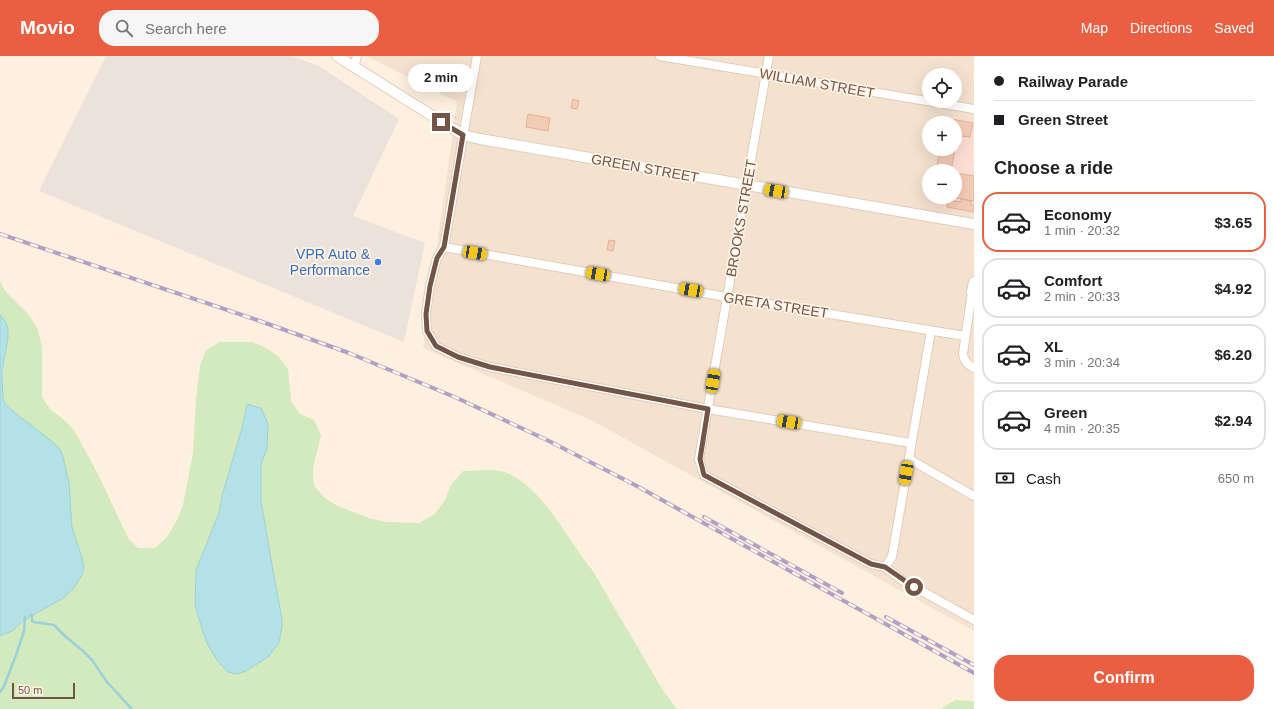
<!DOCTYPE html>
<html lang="en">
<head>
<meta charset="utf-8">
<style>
  body { margin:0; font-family:Arial,sans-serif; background:#f6f6f6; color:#202124; height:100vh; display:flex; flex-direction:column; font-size:15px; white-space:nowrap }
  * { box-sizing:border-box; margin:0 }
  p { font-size:13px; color:#757577 }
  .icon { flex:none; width:22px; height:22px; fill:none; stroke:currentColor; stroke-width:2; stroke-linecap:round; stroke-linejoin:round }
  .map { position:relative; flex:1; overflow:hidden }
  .panel { display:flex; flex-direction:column; background:#fff; width:300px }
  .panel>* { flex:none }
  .top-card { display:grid; align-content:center; height:88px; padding:0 20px; background:#fff }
  .tools { position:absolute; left:922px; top:12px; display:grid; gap:8px }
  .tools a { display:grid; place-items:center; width:40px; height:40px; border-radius:50%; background:#fff; box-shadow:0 4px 16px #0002; font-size:20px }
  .scale { position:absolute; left:12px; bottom:10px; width:63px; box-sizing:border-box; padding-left:4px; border:2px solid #735547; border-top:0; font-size:11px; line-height:14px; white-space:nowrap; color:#735547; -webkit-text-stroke:3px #fff4e6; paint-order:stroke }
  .end { position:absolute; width:18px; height:18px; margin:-9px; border:5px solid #735547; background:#fff; box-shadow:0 0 0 2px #fff }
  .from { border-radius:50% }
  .bubble { position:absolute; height:28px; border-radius:14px; background:#fff; box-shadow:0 4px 16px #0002; font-size:13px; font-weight:600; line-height:28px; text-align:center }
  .car { position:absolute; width:12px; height:24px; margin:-12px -6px; border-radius:5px; box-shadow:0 0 3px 1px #0007; background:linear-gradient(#f5c518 24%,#345 0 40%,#f5c518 0 76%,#345 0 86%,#f5c518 0) }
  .top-card b { display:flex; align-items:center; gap:14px; height:38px; font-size:15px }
  .top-card b+b { border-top:1px solid #e0e0e0 }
  .top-card i { width:10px; height:10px; background:#202124 }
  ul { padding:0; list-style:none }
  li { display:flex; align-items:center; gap:12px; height:60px; margin:0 8px 6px; padding:0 12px; border:2px solid #e0e0e0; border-radius:16px }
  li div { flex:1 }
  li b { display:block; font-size:15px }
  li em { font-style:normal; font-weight:600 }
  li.selected { border-color:#ea5f41 }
  li>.icon { width:36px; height:36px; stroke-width:1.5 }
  h2 { padding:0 20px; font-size:18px; line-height:48px }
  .pay { display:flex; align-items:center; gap:10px; height:44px; padding:0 20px; font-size:15px }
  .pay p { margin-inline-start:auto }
  .primary-button { display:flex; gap:8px; margin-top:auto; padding:8px 20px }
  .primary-button a { flex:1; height:46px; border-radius:16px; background:#ea5f41; color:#fff; font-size:16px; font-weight:600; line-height:46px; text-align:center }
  header { display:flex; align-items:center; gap:24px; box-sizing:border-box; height:56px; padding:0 20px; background:#ea5f41; color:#fff }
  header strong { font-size:19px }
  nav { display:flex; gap:22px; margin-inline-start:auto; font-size:14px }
  .search { width:280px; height:36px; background:#f6f6f6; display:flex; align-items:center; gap:10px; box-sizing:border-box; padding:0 14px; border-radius:16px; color:#757577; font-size:15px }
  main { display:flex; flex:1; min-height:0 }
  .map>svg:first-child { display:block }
  .residential { fill:#f4e1ce; fill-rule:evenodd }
  .commercial { fill:#fdded3 }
  .industrial { fill:#ebe2db }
  .green { fill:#d2eabe; fill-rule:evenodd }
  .water { fill:#b4e1e6; stroke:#9ad1d8 }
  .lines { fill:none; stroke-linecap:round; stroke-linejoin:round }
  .stream { stroke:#9ad1d8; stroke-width:2.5 }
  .building { fill:#f3ccb6; stroke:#e5b197 }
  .minor-casing { stroke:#e1ccbb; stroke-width:10 }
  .tertiary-casing { stroke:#e1ccbb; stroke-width:12 }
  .path { stroke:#d7af9a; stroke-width:1.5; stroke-dasharray:1 3; stroke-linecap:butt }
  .minor { stroke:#fff; stroke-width:8 }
  .tertiary { stroke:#fff; stroke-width:10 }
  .rail-casing { stroke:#b29fc5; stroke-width:4 }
  .rail { stroke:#fff4e6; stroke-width:2.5; stroke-dasharray:8; stroke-linecap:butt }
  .route { stroke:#735547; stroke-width:5 }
  .shop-dot { fill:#3f7fe0; stroke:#fff4e6; stroke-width:1.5 }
  .labels { text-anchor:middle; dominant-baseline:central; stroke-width:3.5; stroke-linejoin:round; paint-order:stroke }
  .street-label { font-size:14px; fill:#735547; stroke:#fff4e6 }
  .shop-label { font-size:14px; fill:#366cbe; stroke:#fff4e6; text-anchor:end }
</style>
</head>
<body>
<header>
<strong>Movio</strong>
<div class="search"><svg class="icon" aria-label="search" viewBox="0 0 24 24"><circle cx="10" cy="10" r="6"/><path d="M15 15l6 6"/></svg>Search here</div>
<nav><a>Map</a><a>Directions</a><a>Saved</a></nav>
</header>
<main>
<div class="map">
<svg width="974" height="653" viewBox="0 0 974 653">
  <rect width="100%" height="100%" fill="#fdf0df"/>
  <!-- residential -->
  <path class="residential" d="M367,0H974V575L591,364L423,292L457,46ZM929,19H955V45H929ZM929,67H955V93H929ZM929,115H955V141H929Z"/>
  <!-- commercial -->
  <path class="commercial" d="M945,60L974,65V149L973,156L930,149L931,141H955V115H936L940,93H955V67H944Z"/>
  <!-- industrial -->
  <path class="industrial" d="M106,0H292L319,10L399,63L353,160L425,187L404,286L39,135Z"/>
  <!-- green -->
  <path class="green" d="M0,225L6,236L29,259L38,274L42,291V341L51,354L63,363L74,374L99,420L128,482L138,492H155L167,481L177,464L183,449L193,397L196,344L200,310L206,294L220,286H252L266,292L279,301L288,313L291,345L300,358L314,364L321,379L313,412L314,430L326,443L338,450L369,462L386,466L419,467L435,458L445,444L451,429L463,415C474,415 490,413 500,415C539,423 569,487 593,515L662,633L677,653H0V580L12,575L24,564L62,543L68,538L74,532L82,502L72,471L69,427L54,387L14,356C10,352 6,349 4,344C2,340 2,333 2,329C2,308 15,274 0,259ZM245,356L268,368L267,393L261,408V445L272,509L282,563V571L279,587L274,594L268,601L246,615L217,604L202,573L195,549L196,514L219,457L232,406L242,372Z
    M955,644L974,645V653H941Z"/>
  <!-- water -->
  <path class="water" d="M0,259L5,265L8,272V281L2,317L3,343L7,350L14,356L54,387L60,393L63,401L69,427L72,471L82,502L84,511L82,519L74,532L62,543L24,564L12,575L0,580Z
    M247,348L261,352L268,368L267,393L261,408V445L272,509L282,563V571L279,587L268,601L246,615L237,618L228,616L217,604L208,589L202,573L195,549L196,514L219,457L222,440L242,372Z"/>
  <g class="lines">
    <!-- stream -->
    <path class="stream" d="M30,559H32V565L34,566L54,569L66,581L83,595L92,604L107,626L132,653
      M0,636L4,630L16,599L24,575L25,561"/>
  </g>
  <!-- building -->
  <path class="building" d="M431,14L439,17L435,27L428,24Z
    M573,43L579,45L577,53L571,52Z
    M528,58L550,62L548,75L526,71Z
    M951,63L973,67L970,81L961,80L959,91L955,93L951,115H936L940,93H955V67H950Z
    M955,117L974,120V145L951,141H955Z
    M961,143L971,145V148L974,149L973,156L947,151L948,144L961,146Z
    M609,184L615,185L613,195L607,194Z"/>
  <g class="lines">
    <defs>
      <path id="minor" d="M477,0L444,191L437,202L430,230L426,257L427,275L436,290L458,301L490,311L708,353L911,387
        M660,0L974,53
        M769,0L699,403L704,419L871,508L885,511L902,524L974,564
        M354,11L357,0
        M444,191L732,242L965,280
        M972,236L963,298C964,305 967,308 974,312
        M909,403L974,440
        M885,511L892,501L931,275"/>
      <path id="tertiary" d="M337,0L463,79L480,83L974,168
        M974,226L972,236H974"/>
    </defs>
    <!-- minor casing -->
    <use href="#minor" class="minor-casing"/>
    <!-- tertiary casing -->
    <use href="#tertiary" class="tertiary-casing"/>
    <!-- path -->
    <path class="path" d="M448,58L459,63"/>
    <!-- minor -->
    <use href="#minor" class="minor"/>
    <!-- tertiary -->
    <use href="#tertiary" class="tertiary"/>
    <defs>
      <path id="rail" d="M0,178L257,264L349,297L457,342L549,385L635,429L974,617
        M704,461L842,537
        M886,561L974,609"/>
    </defs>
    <!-- rail casing -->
    <use href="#rail" class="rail-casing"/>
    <!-- rail -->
    <use href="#rail" class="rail"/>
  </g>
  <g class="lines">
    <!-- route -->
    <path class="route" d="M441,66L463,79L444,191L437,202L430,230L426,258L427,275L436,290L458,301L490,311L708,353L700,403L704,419L871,508L885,511L914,531"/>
  </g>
  <!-- markers -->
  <circle class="shop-dot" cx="378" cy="206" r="4"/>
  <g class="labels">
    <!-- street labels -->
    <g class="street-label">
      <text transform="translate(817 27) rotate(10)">WILLIAM STREET</text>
      <text transform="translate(645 112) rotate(10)">GREEN STREET</text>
      <text transform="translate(741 162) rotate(-80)">BROOKS STREET</text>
      <text transform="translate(776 249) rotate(9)">GRETA STREET</text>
    </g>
    <!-- shop labels -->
    <g class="shop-label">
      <text x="370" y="198">VPR Auto &amp;<tspan x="370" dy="16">Performance</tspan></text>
    </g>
  </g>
</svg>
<div class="tools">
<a><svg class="icon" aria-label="locate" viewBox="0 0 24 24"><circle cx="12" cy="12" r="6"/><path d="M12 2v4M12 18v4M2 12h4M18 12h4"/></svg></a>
<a>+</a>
<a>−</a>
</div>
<div class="scale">50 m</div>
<i class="end from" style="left:914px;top:531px"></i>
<i class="end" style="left:441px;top:66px"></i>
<div class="bubble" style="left:408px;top:8px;width:66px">2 min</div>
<i class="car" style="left:776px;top:135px;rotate:280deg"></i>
<i class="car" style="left:475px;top:197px;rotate:100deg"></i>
<i class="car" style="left:598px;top:218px;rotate:280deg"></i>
<i class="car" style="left:691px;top:234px;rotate:280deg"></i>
<i class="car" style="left:713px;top:325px;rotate:10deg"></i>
<i class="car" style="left:789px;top:366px;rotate:280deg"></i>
<i class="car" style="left:906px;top:417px;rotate:190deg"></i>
</div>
<section class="panel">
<div class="top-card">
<b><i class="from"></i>Railway Parade</b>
<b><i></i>Green Street</b>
</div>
<h2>Choose a ride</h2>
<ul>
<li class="selected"><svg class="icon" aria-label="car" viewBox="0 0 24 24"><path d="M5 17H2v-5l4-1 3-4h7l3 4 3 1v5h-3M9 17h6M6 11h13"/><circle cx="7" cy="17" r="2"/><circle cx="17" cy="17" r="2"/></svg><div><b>Economy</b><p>1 min · 20:32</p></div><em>$3.65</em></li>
<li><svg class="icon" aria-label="car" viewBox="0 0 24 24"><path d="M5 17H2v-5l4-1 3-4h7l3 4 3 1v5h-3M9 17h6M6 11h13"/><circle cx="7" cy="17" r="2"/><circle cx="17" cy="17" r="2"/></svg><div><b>Comfort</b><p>2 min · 20:33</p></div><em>$4.92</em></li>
<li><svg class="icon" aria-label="car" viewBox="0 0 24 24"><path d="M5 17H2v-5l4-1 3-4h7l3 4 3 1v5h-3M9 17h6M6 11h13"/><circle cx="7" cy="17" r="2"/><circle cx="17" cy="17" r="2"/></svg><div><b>XL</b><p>3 min · 20:34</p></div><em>$6.20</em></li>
<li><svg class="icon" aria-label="car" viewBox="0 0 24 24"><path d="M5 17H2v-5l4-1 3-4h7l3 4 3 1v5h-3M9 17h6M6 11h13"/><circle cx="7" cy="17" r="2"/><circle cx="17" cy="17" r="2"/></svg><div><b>Green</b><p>4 min · 20:35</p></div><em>$2.94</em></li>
</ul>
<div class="pay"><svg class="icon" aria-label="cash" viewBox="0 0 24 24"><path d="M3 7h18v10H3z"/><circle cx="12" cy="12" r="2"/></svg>Cash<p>650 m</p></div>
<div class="primary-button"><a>Confirm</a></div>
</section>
</main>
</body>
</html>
